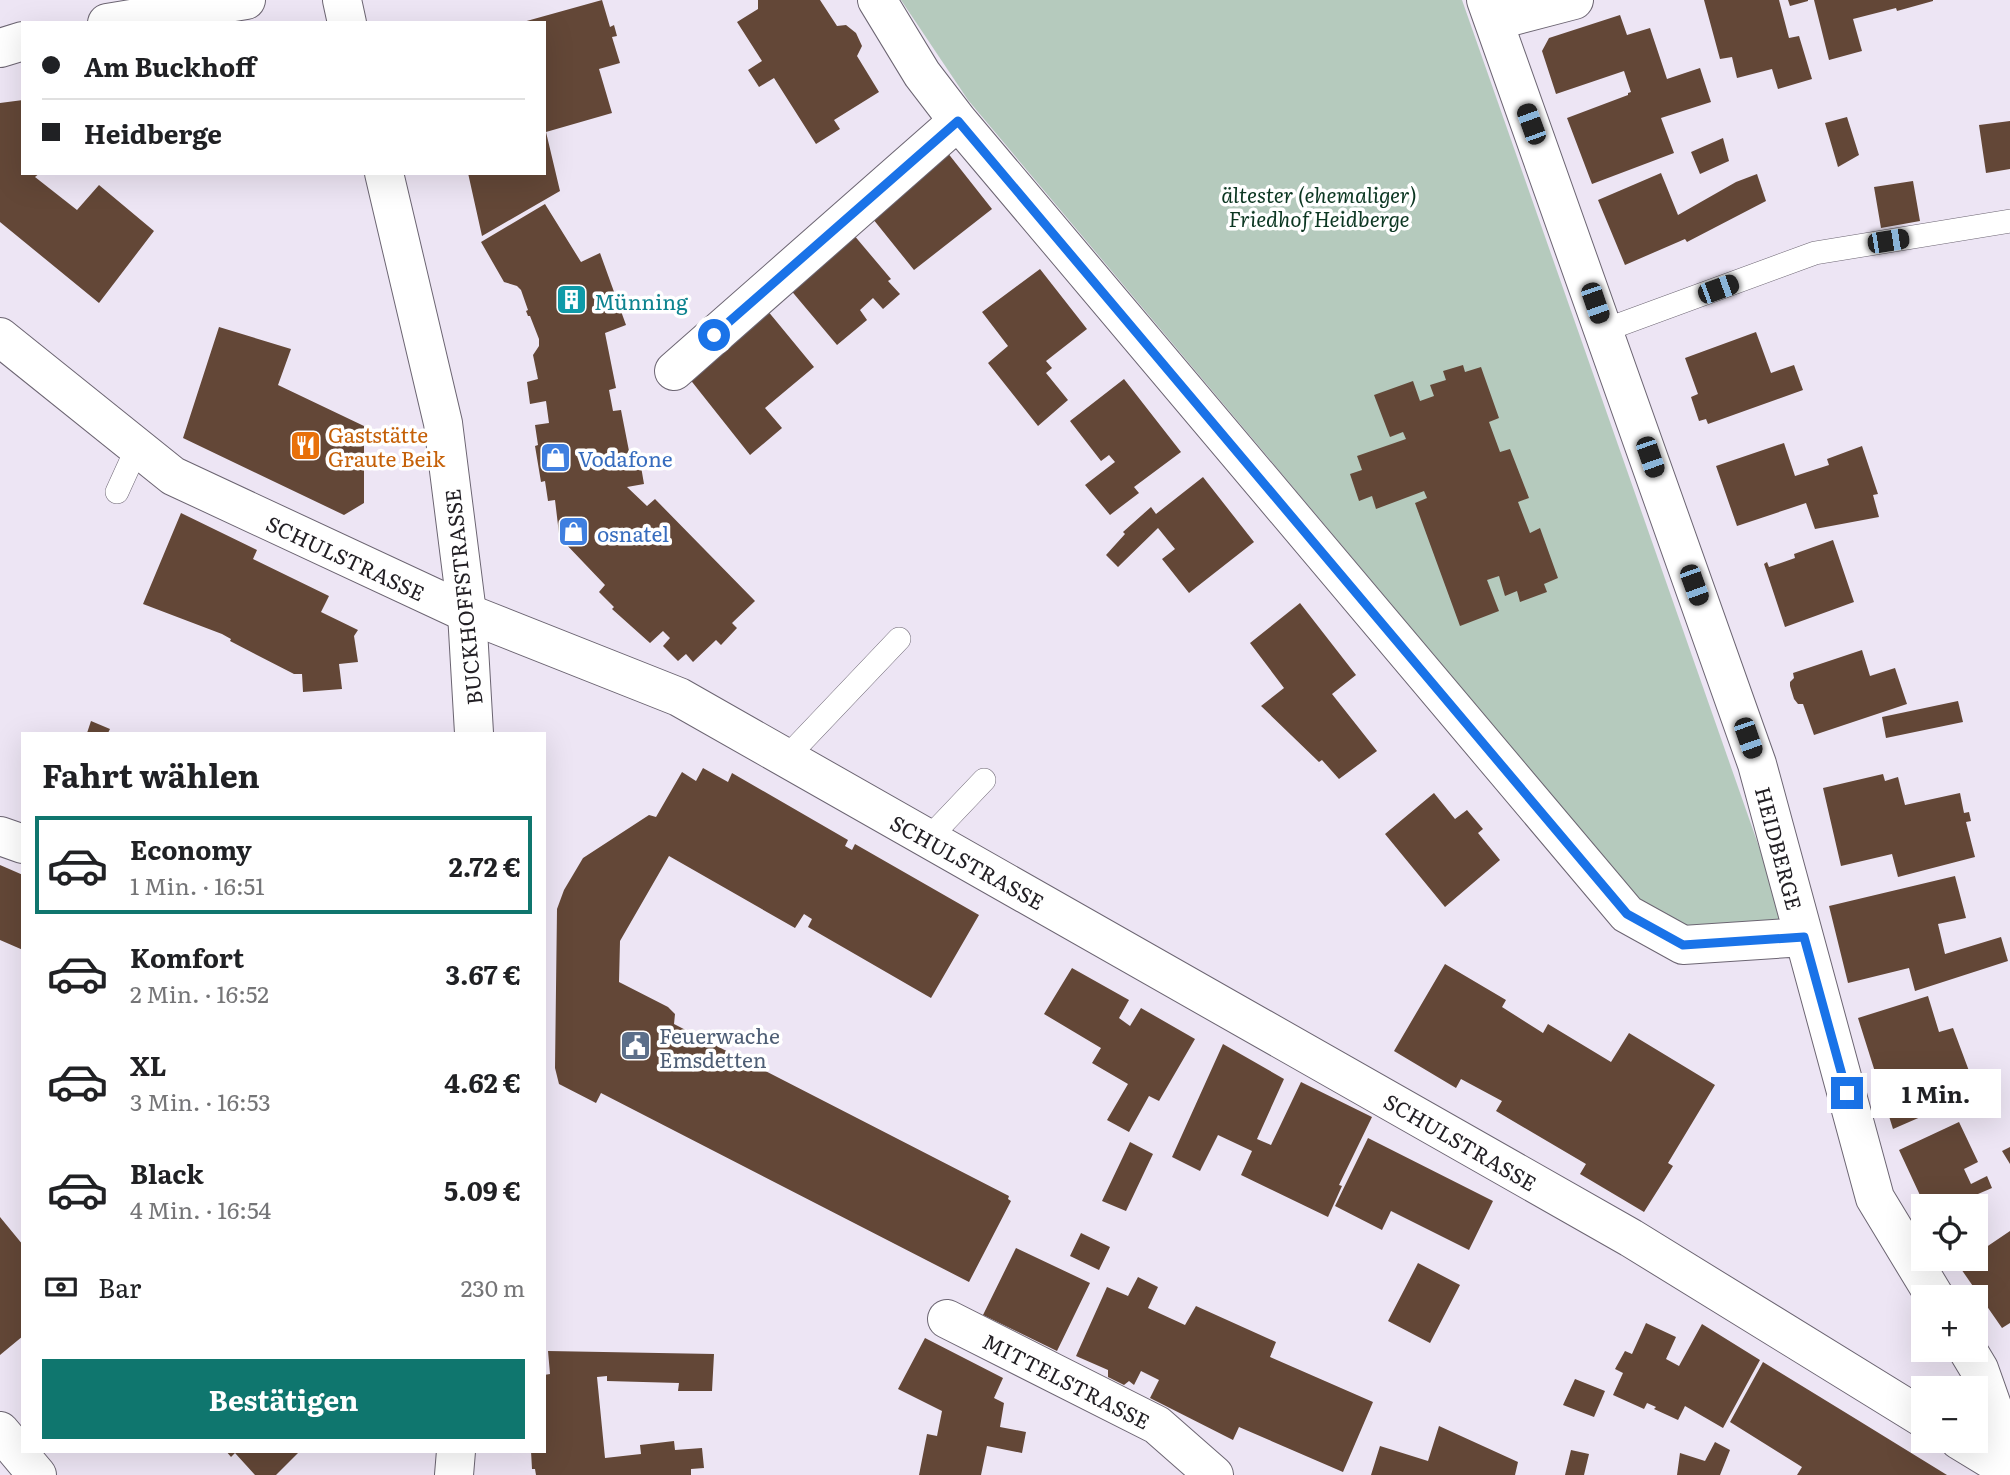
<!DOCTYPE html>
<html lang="de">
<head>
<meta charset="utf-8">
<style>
  body { margin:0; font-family:Literata,serif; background:#f2f2f2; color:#202124; height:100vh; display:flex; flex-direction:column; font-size:26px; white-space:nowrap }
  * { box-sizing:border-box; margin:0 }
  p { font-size:23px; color:#757577 }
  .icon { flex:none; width:38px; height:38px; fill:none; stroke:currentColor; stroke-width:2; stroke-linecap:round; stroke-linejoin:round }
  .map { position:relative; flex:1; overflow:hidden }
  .sheet { position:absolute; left:21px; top:732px; width:525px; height:721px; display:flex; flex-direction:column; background:#fff; border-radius:0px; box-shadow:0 7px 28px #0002 }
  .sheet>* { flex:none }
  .top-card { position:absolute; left:21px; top:21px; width:525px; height:154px; border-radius:0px; box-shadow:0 7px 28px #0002; display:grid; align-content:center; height:154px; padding:0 21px; background:#fff }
  .tools { position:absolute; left:1911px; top:1194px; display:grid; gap:14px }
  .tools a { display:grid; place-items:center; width:77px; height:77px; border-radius:0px; background:#fff; box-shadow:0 7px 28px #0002; font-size:35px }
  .end { position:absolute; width:32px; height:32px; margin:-16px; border:9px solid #1a73e8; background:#fff; box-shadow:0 0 0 4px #fff }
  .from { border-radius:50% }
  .bubble { position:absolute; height:49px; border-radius:0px; background:#fff; box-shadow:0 7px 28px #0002; font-size:23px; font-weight:700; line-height:49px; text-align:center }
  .car { position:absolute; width:21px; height:42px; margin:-21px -10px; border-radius:9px; box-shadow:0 0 5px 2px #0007; background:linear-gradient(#222 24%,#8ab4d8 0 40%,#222 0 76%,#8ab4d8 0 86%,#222 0) }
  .top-card b { display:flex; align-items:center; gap:24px; height:66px; font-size:26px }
  .top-card b+b { border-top:2px solid #e0e0e0 }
  .top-card i { width:18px; height:18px; background:#202124 }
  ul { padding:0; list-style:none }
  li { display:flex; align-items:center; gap:21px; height:98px; margin:0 14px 10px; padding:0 7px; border:4px solid transparent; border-radius:0px }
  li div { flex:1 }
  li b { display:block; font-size:26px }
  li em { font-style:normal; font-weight:700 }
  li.selected { border-color:#0f766e }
  li>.icon { width:63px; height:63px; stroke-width:1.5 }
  h2 { padding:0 21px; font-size:32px; line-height:84px }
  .pay { display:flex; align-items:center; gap:18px; height:77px; padding:0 21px; font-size:26px }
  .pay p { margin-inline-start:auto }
  .primary-button { display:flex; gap:14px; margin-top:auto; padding:14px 21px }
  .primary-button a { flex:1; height:80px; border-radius:0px; background:#0f766e; color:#fff; font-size:28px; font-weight:700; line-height:80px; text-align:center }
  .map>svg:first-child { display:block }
  .green { fill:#b5cabd }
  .building { fill:#634737 }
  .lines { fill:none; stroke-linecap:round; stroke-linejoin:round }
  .lane-casing { stroke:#6c6572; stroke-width:24 }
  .street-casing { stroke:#6c6572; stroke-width:40 }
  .secondary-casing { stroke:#6c6572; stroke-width:40 }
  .lane { stroke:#fff; stroke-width:23 }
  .street { stroke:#fff; stroke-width:38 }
  .secondary { stroke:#fff; stroke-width:38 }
  .route { stroke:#1a73e8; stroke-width:9 }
  .labels { text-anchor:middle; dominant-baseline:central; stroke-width:7; stroke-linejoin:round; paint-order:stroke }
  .park-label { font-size:21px; font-style:italic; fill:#0b3621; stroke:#fff }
  .culture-label { font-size:21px; fill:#0d838f; stroke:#fff; text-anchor:start }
  .food-label { font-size:21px; fill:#c56008; stroke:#fff; text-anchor:start }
  .shop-label { font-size:21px; fill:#366cbe; stroke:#fff; text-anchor:start }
  .street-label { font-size:21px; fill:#232025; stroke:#fff }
  .service-label { font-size:21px; fill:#4e5e75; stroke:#fff; text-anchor:start }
</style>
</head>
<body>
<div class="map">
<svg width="2010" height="1475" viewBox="0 0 2010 1475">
  <rect width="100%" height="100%" fill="#ede5f4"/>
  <!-- green -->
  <path class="green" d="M901,0H1462L1785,921L1688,927L1638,898L968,100Z"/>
  <!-- building -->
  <path class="building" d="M602,0L610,27L614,25L617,36L612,37L620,63L599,69L612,113L546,132L560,191L482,236L468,173H544V23L523,22Z
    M758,0H820L837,26L846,25L856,33L862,46L857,56L879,92L834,120L840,129L816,144L774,78L759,87L748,70L762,61L737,22L758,9Z
    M1704,0H1779L1789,38L1799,36L1812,79L1778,89L1772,69L1737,78L1732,57L1720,59Z
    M1788,0H1808V1L1790,6Z
    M1814,0H1933V1L1897,11L1896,8L1853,19L1862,51L1829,60Z
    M1620,15L1627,35L1650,28L1667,79L1700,68L1711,102L1661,118L1674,153L1592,184L1567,118L1628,95V93L1631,92L1624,71L1556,94L1542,51L1549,38Z
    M23,100V173H40L35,177L77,210L99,185L154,231L99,303L0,222V103Z
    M1847,117L1859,155L1838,167L1825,123Z
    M2010,121V169L1986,173L1979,125Z
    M1723,138L1729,161L1700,174L1691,152Z
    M947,152L992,209L914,270L873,219Z
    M1661,173L1678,215L1736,182L1757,174L1766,201L1687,242L1685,239L1625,265L1598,200Z
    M1913,181L1920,221L1881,228L1874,187Z
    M545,204L581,262L600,253L626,325L605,333L616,388L609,390L613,411L621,410L629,451L638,449L644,484L627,487L647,506L655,499L755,601L732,623L737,628L721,645L716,640L693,662L686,654L678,661L663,646L670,638L663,631L650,643L612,609L614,607L599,592L605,585L563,541L560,542L555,500L548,501L545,481L541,482L535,446L538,445L535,425L549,423L546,401L530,404L527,382L538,379L533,355L539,346V339L530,316H528L526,311L528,310L521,290L517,286L504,282L481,242Z
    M853,234L891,279L888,281L900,294L883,309L873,298L860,310L867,320L837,345L789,288Z
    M1040,269L1087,329L1046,361L1052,368L1046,373L1068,400L1038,426L988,363L1008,346L982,312Z
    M767,310L814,367L765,408L782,428L750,455L685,373Z
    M219,327L291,349L278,385L364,426V503L344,515L183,438Z
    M1756,332L1771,373L1794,365L1803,390L1708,424L1706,419L1699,421L1691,397L1698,394L1685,358Z
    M1463,365L1465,372L1481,367L1499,418L1489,422L1500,452L1510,449L1529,498L1518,502L1530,533L1540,528L1558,578L1544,584L1547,592L1520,602L1517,591L1505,596L1499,576L1487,580L1499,611L1460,626L1415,503L1427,498L1424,491L1376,509L1372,496L1359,501L1350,474L1362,470L1357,456L1406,439L1403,432L1390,437L1374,395L1413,381L1420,401L1434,396L1430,385L1446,380L1443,371Z
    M1124,379L1181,452L1134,487L1139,493L1110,515L1085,485L1115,462L1109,455L1101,461L1070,421Z
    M1784,443L1795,476L1829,465L1827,459L1862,446L1878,494L1873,495L1879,517L1815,529L1806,503L1737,526L1716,466Z
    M1203,477L1254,542L1189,593L1162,559L1175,549L1158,528L1118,567L1106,555L1125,534L1123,532L1151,507L1156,514Z
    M181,513L257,550L253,559L329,596L321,612L358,630L354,636L358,662L339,664L342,689L303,692L302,674H294L230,641L231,639L222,634L143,604Z
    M1833,540L1854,602L1785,627L1764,564L1767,562L1769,567L1795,558L1794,554Z
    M1300,603L1356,675L1332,694L1377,751L1339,779L1322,760L1319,762L1261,706L1284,688L1250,643Z
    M1862,650L1870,676L1895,668L1907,704L1814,735L1803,704H1798L1794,699L1790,686V682L1794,678L1793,673Z
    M1958,701L1963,722L1886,738L1882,717Z
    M91,721L110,729L108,733H87Z
    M703,768L728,782L732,773L848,840L845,846L852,850L855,844L979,915L931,998L808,927L812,919L804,914L795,928L669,856L620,941L619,982L668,1007L675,1014L674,1024L1009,1196L1008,1199L1011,1201L969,1282L601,1093L596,1103L559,1084L555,1068L557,909L564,890L583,858L649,815L656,817L682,772L696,781Z
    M1883,774L1885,781L1898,777L1905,805L1960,793L1964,813L1969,812L1971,821L1966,822L1975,857L1898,877L1892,854L1841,866L1823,788Z
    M1434,793L1455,819L1467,810L1483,829L1478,833L1500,860L1445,907L1385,834Z
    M0,865L23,875V950L0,940Z
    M1955,876L1966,918L1938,924L1945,954L2001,937L2008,961L1915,991L1909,968L1848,983L1829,906Z
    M1445,964L1506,1000L1502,1007L1543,1033L1548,1024L1611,1062L1629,1033L1715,1085L1668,1163L1673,1166L1644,1212L1580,1174L1586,1164L1496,1111L1502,1101L1461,1079L1456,1088L1394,1051Z
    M1072,968L1129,1000L1119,1018L1130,1026L1141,1008L1195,1039L1159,1101L1149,1096L1129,1132L1107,1120L1128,1084L1092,1063L1101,1048L1044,1014Z
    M1928,996L1939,1032L1953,1028L1975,1087L1960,1094L1962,1099L1893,1129L1858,1018Z
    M1223,1044L1284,1079L1257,1139L1271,1145L1301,1082L1372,1117L1339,1185L1342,1186L1328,1217L1241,1175L1252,1151L1218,1135L1200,1171L1172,1157Z
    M1959,1122L1978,1162L1964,1169L1971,1184L1987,1176L1992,1188L1978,1194L1983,1208L1976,1211V1206H1961L1960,1203L1953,1206H1925L1899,1150Z
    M1368,1138L1493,1201L1469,1250L1391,1211L1382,1230L1335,1206Z
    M1130,1142L1153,1154L1126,1211L1102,1201Z
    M2010,1147V1164L2002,1151Z
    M0,1217L23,1245V1336L0,1355Z
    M2010,1231V1323L2002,1328L1959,1266L1970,1258H1976V1254Z
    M1081,1233L1110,1247L1099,1270L1070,1256Z
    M1016,1248L1090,1283L1057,1351L983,1315Z
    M1418,1263L1460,1285L1430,1343L1388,1321Z
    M1138,1277L1158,1287L1148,1308L1185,1325L1196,1306L1276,1342L1270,1357L1373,1402L1343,1472L1239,1427L1233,1440L1150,1398L1159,1380L1141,1371L1134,1385L1129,1381L1124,1385L1108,1377V1370L1076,1356L1107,1287L1128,1296Z
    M1646,1323L1676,1337L1666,1359L1679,1366L1702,1324L1760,1360L1723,1428L1685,1406L1678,1420L1654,1409L1656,1407L1647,1403L1644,1409L1613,1395L1623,1373L1615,1369L1625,1351L1632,1354Z
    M925,1338L1003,1378L994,1398L1004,1403L1000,1427L1026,1432L1022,1453L987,1446L981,1475H919L927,1434L937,1436L942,1411L898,1389Z
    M548,1351L714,1354L712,1391H678L679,1383L607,1381V1376L597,1377L605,1458L641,1454L640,1445L674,1441L675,1450L702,1448L704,1468L691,1469V1475H536L535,1469H532L531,1451H544V1375L550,1374Z
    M1763,1362L1856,1419L1947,1475H1797L1802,1467L1730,1422Z
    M1575,1379L1605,1391L1594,1417L1563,1405Z
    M1439,1426L1518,1462L1515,1475H1371L1380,1446L1428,1461Z
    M1715,1442L1730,1450L1720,1475H1677L1680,1453L1705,1461Z
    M1571,1450L1589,1454L1584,1475H1565Z
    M226,1451H300L276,1475H255L235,1453L231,1457Z"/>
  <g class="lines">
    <defs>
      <path id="lane" d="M1605,330L1815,253L2010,221
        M117,492L137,448
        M786,758L899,639
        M928,839L984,780"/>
      <path id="street" d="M877,0L922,74L958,121L1627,914L1683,945L1804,937
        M1486,0L1757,764L1875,1198L1935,1297
        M1494,21L1574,0
        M107,23L246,0
        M0,48L23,41
        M0,337L173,476L467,613L679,697L1631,1238L1923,1418
        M674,371L958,121
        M0,836L23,844
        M947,1319L1157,1425L1214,1475
        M1967,1349L1979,1369L2010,1456
        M0,1431L37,1475
        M1959,1440L2010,1471"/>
      <path id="secondary" d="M342,0L347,23
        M384,173L443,423L467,613L474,733
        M454,1475L456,1451"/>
    </defs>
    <!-- lane casing -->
    <use href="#lane" class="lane-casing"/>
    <!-- street casing -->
    <use href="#street" class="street-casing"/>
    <!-- secondary casing -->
    <use href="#secondary" class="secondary-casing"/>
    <!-- lane -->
    <use href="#lane" class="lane"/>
    <!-- street -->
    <use href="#street" class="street"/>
    <!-- secondary -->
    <use href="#secondary" class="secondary"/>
  </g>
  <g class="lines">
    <!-- route -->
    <path class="route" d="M714,335L958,121L1627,914L1683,945L1804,937L1847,1093"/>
  </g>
  <!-- icons -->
  <defs>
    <symbol id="building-square" viewBox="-11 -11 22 22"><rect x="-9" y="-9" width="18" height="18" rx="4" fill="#0f9aa8" stroke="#fff"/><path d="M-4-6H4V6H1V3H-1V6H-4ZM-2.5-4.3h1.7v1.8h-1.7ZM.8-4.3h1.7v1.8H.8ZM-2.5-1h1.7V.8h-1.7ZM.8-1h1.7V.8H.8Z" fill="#fff"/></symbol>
    <symbol id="restaurant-square" viewBox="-11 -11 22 22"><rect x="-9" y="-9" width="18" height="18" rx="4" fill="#e8710a" stroke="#fff"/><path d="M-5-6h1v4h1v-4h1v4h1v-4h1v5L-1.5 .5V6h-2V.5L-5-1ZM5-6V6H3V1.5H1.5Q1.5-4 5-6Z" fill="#fff"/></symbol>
    <symbol id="shop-square" viewBox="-11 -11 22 22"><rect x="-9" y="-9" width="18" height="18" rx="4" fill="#3f7fe0" stroke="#fff"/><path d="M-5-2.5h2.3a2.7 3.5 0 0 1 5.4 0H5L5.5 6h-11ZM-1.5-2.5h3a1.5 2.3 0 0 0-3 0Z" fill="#fff"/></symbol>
    <symbol id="civic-square" viewBox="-11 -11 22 22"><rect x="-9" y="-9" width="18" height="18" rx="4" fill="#5c6f8a" stroke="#fff"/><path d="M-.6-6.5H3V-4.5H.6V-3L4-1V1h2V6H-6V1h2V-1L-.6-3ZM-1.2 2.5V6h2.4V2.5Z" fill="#fff"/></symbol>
  </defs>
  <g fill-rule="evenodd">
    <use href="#building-square" x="554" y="282" width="35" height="35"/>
    <use href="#restaurant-square" x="288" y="428" width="35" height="35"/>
    <use href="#shop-square" x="538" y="440" width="35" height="35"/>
    <use href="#shop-square" x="556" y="514" width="35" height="35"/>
    <use href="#civic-square" x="618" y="1028" width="35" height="35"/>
  </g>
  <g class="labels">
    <!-- park labels -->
    <g class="park-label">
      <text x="1319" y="193">ältester (ehemaliger)<tspan x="1319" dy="24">Friedhof Heidberge</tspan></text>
    </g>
    <!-- culture labels -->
    <g class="culture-label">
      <text x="594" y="300">Münning</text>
    </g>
    <!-- food labels -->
    <g class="food-label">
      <text x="328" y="433">Gaststätte<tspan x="328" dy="24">Graute Beik</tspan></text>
    </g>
    <!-- shop labels -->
    <g class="shop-label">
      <text x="578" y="457">Vodafone</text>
      <text x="597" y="532">osnatel</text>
    </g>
    <!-- street labels -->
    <g class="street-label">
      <text transform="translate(346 557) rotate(25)">SCHULSTRASSE</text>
      <text transform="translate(462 597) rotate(-96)">BUCKHOFFSTRASSE</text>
      <text transform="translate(1780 848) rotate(75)">HEIDBERGE</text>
      <text transform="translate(968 861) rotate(29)">SCHULSTRASSE</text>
      <text transform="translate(1461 1141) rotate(30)">SCHULSTRASSE</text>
      <text transform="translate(1067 1380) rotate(27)">MITTELSTRASSE</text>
    </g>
    <!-- service labels -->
    <g class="service-label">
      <text x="659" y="1034">Feuerwache<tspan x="659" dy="24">Emsdetten</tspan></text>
    </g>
  </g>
</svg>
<div class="tools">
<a><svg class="icon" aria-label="locate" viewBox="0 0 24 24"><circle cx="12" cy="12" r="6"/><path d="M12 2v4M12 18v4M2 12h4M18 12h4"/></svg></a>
<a>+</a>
<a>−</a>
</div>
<i class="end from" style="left:714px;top:335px"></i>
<i class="end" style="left:1847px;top:1093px"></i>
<div class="bubble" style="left:1871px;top:1069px;width:130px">1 Min.</div>
<i class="car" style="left:1531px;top:124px;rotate:340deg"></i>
<i class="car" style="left:1888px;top:241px;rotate:81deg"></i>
<i class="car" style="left:1718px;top:289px;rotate:70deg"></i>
<i class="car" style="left:1595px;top:303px;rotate:161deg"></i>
<i class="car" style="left:1650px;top:457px;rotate:161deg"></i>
<i class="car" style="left:1694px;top:585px;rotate:160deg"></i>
<i class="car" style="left:1748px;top:738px;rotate:161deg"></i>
<div class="top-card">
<b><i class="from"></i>Am Buckhoff</b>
<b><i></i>Heidberge</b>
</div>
<section class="sheet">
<h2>Fahrt wählen</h2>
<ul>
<li class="selected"><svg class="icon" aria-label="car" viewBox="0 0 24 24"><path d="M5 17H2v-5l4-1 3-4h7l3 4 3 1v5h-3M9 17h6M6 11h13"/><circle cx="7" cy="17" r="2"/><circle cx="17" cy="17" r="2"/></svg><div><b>Economy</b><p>1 Min. · 16:51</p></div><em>2.72 €</em></li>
<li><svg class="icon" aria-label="car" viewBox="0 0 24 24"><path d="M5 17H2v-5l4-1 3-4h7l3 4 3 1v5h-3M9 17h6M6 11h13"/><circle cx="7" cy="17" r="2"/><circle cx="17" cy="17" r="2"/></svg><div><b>Komfort</b><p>2 Min. · 16:52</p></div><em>3.67 €</em></li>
<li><svg class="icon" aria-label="car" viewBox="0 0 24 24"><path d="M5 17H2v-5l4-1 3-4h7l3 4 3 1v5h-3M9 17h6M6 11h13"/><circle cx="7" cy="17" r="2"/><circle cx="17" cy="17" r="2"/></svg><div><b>XL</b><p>3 Min. · 16:53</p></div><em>4.62 €</em></li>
<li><svg class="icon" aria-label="car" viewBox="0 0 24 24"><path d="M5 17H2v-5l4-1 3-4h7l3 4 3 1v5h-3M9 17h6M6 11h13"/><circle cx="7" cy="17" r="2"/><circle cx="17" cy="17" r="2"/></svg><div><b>Black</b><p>4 Min. · 16:54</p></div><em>5.09 €</em></li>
</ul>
<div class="pay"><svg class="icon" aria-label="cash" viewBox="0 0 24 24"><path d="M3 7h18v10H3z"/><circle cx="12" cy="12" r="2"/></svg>Bar<p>230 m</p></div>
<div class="primary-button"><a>Bestätigen</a></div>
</section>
</div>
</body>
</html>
